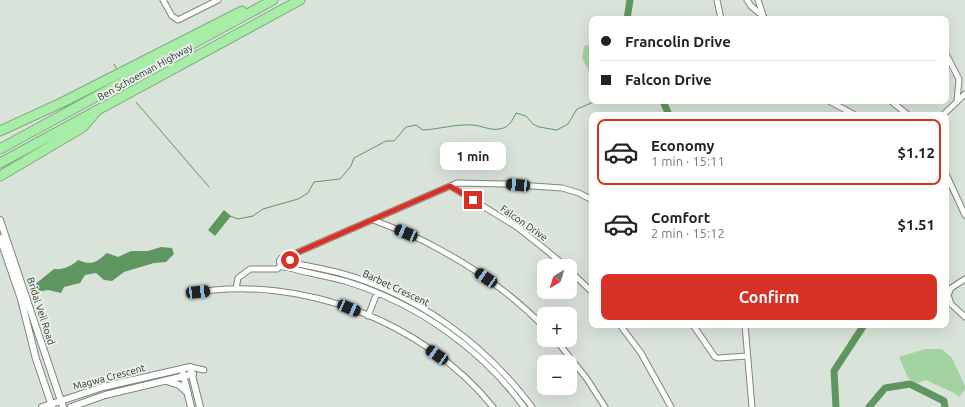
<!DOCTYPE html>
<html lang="en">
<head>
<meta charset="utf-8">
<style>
  body { margin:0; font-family:Ubuntu,sans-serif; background:#f2f2f2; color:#222; height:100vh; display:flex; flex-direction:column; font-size:15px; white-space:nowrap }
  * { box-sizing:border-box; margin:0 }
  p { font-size:13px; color:#767676 }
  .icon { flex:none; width:22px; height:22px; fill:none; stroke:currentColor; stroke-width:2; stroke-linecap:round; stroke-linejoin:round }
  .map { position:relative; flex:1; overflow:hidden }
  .details { position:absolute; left:589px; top:112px; width:360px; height:216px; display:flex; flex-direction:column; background:#fff; border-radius:8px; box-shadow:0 4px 16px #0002 }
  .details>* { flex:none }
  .guide { position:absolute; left:589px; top:16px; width:360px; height:88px; border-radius:8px; box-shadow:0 4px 16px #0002; display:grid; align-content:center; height:88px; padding:0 12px; background:#fff }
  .needle { width:26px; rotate:218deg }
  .buttons { position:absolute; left:537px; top:259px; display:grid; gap:8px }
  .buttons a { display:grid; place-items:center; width:40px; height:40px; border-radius:8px; background:#fff; box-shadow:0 4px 16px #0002; font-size:20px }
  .end { position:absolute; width:18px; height:18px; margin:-9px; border:5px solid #d93025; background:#fff; box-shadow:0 0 0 2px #fff }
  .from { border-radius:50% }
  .bubble { position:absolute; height:28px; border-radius:8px; background:#fff; box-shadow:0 4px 16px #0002; font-size:13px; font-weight:700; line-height:28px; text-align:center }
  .car { position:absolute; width:12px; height:24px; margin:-12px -6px; border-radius:5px; box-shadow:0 0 3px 1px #0007; background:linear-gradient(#222 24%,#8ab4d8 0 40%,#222 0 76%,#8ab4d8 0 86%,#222 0) }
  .guide b { display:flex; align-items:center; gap:14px; height:38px; font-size:15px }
  .guide b+b { border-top:1px solid #e0e0e0 }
  .guide i { width:10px; height:10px; background:#222 }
  ul { padding:7px 0 0; list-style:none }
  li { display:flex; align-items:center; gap:12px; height:66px; margin:0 8px 6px; padding:0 4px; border:2px solid transparent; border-radius:8px }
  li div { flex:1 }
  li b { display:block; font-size:15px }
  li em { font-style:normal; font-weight:700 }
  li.on { border-color:#d93025 }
  li>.icon { width:36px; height:36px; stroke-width:1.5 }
  .action { display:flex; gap:8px; margin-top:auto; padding:8px 12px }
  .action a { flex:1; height:46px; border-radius:8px; background:#d93025; color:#fff; font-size:16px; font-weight:700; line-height:46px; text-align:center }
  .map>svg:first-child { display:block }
  .green { fill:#a3d2a2 }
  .water { fill:#5f965f }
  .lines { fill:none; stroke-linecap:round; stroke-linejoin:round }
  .stream { stroke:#5f965f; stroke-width:1 }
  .river { stroke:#5f965f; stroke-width:7 }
  .minor-casing { stroke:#7d857c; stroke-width:7 }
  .tertiary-casing { stroke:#7d857c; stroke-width:8 }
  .motorway-casing { stroke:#7dab7d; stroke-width:11 }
  .minor { stroke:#fff; stroke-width:5 }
  .tertiary { stroke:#fff; stroke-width:6 }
  .motorway { stroke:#a7eca7; stroke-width:9 }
  .route { stroke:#d93025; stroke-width:5 }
  .labels { text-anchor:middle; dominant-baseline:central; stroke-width:4; stroke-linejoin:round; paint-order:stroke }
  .street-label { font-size:10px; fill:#2f332f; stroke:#e7f0e7 }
</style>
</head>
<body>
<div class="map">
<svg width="965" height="407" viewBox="0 0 965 407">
  <rect width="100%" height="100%" fill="#dae3d9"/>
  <!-- green -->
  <path class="green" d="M592,44V72L590,73L582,58L584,46Z
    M925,349H942L952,358L965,386V390L959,397L954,393L926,380L917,383L908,378L899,357Z"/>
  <!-- water -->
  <path class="water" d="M224,210L231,216L215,236L208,230Z
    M161,247L172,248L174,254L166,262L154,263L124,272L112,281L104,280L96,273L85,275L80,283L64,287L61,293L48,290L36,292L33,286L54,269C63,270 72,266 78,260C93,266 96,262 107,253L118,257L131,251H148Z"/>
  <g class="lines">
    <!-- stream -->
    <path class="stream" d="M114,64L116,68
      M136,102L209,187
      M230,216L238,219L253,216L263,209L298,199L308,193L314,182L340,179L351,166L354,158L386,141H394L406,127L416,125L423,130C440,129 455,124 472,125C480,125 491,131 499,129C509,128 512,121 516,113L526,116L533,124L539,127L557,130L568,124L577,109L596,101"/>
    <!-- river -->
    <path class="river" d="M627,19L630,0
      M663,101L669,115
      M836,407L834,371L864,325
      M869,407L885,388L910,384L944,401L945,407"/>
    <defs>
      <path id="minor" d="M163,0L172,16L178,20L218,0
        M717,0L721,19
        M747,0L751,6L766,19
        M758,0L763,15
        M946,54L959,79L957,101
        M829,101L855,115
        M891,101L908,115
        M943,115L965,94
        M946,174L965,215
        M450,186L517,227L546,250L565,266
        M373,220C394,228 416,236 435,247C475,268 513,295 544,327
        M279.5 262a5.5 5.5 0 1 1 11 0a5.5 5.5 0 1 1-11 0Z
        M287,257L457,183L505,184L562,188L579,193L592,200
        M290,262C307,266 324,269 340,273C417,294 485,344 532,407
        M286,267C306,273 328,276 348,282C417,304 481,348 524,407
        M570,271L592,292
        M965,279L951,288L948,295L951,304L965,317
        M236,289L238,278L250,269H277L281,266
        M192,293C301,274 423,321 493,407
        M368,316L377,293
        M620,325L641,353L671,407
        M693,325L715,357L718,358L747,356
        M745,325L752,407
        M556,340L587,379L605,407
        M190,367L204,370"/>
      <path id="tertiary" d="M0,220L63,407
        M0,238L21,299L36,359L52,406
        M183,374L191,407
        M167,381L179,385L188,393
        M42,407L103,387L190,367L200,407
        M71,407L105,395L193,374"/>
      <path id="motorway" d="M0,131L63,102L242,11
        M0,149L273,0
        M0,163L300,0
        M0,176L83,127L95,113"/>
    </defs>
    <!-- minor casing -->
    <use href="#minor" class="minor-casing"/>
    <!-- tertiary casing -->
    <use href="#tertiary" class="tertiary-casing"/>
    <!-- motorway casing -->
    <use href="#motorway" class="motorway-casing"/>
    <!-- minor -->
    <use href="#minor" class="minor"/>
    <!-- tertiary -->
    <use href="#tertiary" class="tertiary"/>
    <!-- motorway -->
    <use href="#motorway" class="motorway"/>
  </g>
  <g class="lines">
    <!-- route -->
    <path class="route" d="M290,260L287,257L450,186L473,200"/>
  </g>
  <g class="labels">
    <!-- street labels -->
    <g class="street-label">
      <text transform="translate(145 72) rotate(-29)">Ben Schoeman Highway</text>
      <text transform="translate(524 223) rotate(35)">Falcon Drive</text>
      <text transform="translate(396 288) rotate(25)">Barbet Crescent</text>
      <text transform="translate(41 311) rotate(72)">Bridal Veil Road</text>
      <text transform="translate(109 377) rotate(-15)">Magwa Crescent</text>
    </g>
  </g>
</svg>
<div class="buttons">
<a><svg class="needle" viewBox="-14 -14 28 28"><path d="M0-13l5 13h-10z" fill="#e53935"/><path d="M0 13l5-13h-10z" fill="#767676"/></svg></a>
<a>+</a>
<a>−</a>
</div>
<i class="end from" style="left:290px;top:260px"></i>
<i class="end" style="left:473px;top:200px"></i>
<div class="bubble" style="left:440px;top:142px;width:66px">1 min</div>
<i class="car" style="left:518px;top:185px;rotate:275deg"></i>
<i class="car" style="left:406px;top:233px;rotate:293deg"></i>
<i class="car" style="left:486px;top:278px;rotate:304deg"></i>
<i class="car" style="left:198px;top:292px;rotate:84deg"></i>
<i class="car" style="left:349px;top:308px;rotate:113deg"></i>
<i class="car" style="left:437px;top:355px;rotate:304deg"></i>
<div class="guide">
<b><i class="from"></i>Francolin Drive</b>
<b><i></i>Falcon Drive</b>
</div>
<section class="details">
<ul>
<li class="on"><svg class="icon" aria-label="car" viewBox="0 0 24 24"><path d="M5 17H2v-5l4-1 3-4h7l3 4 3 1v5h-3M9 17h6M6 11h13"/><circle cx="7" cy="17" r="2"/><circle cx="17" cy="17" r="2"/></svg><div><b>Economy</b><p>1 min · 15:11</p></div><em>$1.12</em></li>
<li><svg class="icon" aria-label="car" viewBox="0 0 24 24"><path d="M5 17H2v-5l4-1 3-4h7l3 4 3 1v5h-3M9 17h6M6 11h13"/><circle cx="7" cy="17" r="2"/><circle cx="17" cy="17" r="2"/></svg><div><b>Comfort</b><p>2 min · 15:12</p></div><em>$1.51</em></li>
</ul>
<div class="action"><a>Confirm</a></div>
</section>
</div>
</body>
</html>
